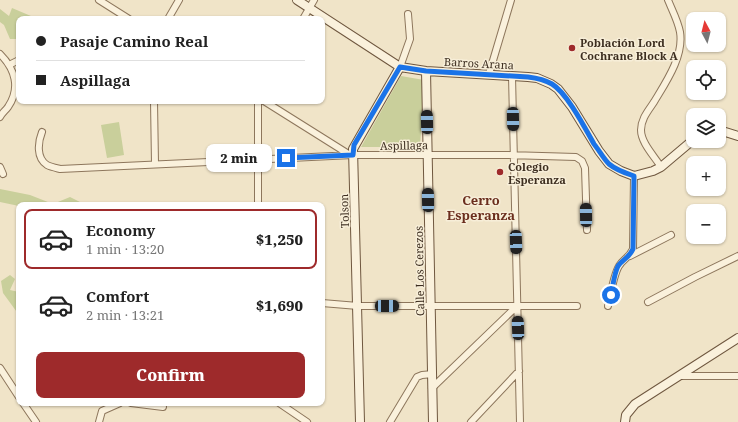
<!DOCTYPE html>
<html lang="en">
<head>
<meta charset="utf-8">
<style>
  body { margin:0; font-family:"Noto Serif",serif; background:#f2f2f2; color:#222; height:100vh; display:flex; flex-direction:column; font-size:15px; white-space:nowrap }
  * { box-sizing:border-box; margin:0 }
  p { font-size:13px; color:#767676 }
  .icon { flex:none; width:22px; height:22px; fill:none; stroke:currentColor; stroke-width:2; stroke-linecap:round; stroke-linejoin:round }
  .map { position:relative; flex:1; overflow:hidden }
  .drawer { position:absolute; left:16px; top:202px; width:309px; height:204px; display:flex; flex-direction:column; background:#fff; border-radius:8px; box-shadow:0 1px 3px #0004 }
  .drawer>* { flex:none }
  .banner { position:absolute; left:16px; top:16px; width:309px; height:88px; border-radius:8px; box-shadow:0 1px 3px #0004; display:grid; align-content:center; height:88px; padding:0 20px; background:#fff }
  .needle { width:26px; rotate:353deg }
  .fabs { position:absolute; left:686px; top:12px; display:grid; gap:8px }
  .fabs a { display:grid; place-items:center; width:40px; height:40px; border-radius:8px; background:#fff; box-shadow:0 1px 3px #0004; font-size:20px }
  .end { position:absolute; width:18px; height:18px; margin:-9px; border:5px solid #1a73e8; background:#fff; box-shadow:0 0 0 2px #fff }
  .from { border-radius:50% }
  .bubble { position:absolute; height:28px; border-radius:8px; background:#fff; box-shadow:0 1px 3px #0004; font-size:13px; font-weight:800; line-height:28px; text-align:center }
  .car { position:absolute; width:12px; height:24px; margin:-12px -6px; border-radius:5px; box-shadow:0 0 3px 1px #0007; background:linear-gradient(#222 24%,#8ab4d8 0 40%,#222 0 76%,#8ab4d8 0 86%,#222 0) }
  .banner b { display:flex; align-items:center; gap:14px; height:38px; font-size:15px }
  .banner b+b { border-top:1px solid #e0e0e0 }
  .banner i { width:10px; height:10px; background:#222 }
  ul { padding:7px 0 0; list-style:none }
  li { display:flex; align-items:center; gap:12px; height:60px; margin:0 8px 6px; padding:0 12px; border:2px solid transparent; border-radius:8px }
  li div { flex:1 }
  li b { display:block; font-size:15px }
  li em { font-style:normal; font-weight:800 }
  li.active { border-color:#9e2a2b }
  li>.icon { width:36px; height:36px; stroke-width:1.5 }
  .button { display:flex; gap:8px; margin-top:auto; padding:8px 20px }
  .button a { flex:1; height:46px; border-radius:8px; background:#9e2a2b; color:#fff; font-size:16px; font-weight:800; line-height:46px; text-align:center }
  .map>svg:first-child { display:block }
  .green { fill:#c9cf9b }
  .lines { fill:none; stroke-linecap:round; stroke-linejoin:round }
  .street-casing { stroke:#8d765c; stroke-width:8 }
  .secondary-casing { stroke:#6f573f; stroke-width:10 }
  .street { stroke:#faf1dc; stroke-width:6 }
  .secondary { stroke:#faf1dc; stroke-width:8 }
  .route { stroke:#1a73e8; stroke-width:5 }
  .poi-dot { fill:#9e2a2b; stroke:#f7eed8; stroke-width:1.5 }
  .labels { text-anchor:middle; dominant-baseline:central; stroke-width:3; stroke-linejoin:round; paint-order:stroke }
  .poi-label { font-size:11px; font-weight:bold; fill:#3d2e20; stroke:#f7eed8; text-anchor:start }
  .street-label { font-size:11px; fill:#3d2e20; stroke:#f7eed8 }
  .quarter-label { font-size:13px; font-weight:bold; fill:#6b2e1e; stroke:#f7eed8 }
</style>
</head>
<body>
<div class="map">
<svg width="738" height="422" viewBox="0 0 738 422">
  <rect width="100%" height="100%" fill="#f0e4c8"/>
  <!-- green -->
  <path class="green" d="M12,8L38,19H19V39H10L4,25L0,22V9L9,16Z
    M401,76L424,80L420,147H361Z
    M119,122L124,155L107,158L101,125Z
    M0,189L30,195L53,204L70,197L86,205H19V206L0,202Z
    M10,275L15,279L10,290L19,292V315L3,293L1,281Z"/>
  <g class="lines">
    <defs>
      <path id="street" d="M99,0L129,19
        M168,19L179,0
        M303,19L314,0
        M0,54C15,69 21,88 8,107C5,111 2,113 0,117
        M9,65L19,60
        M400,67L410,39L408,14
        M489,74L511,0
        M512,76L520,422
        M154,101L155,164
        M258,101V205
        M264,101L350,155
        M42,132C38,142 36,158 47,165C51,167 56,168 60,169L353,155H508L576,157L582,161L585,168L587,230
        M0,167L3,174
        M661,167C655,157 641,143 641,130C641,119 648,111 654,102C666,82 684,56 680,32C678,21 672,10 668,0
        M630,256L671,235
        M648,302L695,277L738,256
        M322,303L358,306H577
        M608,306C610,296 614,274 619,266C623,259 629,258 633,249L634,176
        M0,368L19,397
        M680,376H738
        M432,388L517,306
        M23,403L36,422
        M131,403L163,407
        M279,403L307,422
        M99,422L102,411L120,403
        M390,422L417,377L422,375L433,374
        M471,422L519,371"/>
      <path id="secondary" d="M297,0L400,67L426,71L528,77L537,78L551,84L558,89L572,107L599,151L609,164L621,171L634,176L653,171L661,167L693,140
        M426,71L433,422
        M719,130L738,136
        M360,422L353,149L400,67
        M625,422L626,415L635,404L738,338"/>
    </defs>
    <!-- street casing -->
    <use href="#street" class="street-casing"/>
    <!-- secondary casing -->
    <use href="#secondary" class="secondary-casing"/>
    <!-- street -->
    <use href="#street" class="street"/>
    <!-- secondary -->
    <use href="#secondary" class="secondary"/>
  </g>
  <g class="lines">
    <!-- route -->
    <path class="route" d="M286,158L353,155L354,145L400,67L426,71L528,77C536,78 545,80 552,84C567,93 585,128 594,144C599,150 603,158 609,164C616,170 625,173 634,176L633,249C629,258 623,259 618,266C614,274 613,286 611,295"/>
  </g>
  <!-- markers -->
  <g class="poi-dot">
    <circle cx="572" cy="48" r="4"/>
    <circle cx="500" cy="172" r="4"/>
  </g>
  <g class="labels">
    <!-- poi labels -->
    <g class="poi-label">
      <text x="580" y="42">Población Lord<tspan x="580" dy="13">Cochrane Block A</tspan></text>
      <text x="508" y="166">Colegio<tspan x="508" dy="13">Esperanza</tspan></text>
    </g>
    <!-- street labels -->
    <g class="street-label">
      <text transform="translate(479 63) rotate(3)">Barros Arana</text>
      <text transform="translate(404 145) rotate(-1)">Aspillaga</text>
      <text transform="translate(344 211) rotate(-92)">Tolson</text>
      <text transform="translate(419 271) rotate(-91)">Calle Los Cerezos</text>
    </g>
    <!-- quarter labels -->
    <g class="quarter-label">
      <text x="481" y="200">Cerro<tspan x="481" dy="15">Esperanza</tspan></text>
    </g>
  </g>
</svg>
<div class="fabs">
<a><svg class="needle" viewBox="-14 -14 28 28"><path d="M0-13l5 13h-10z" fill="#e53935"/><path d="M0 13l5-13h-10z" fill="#767676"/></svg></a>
<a><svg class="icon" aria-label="locate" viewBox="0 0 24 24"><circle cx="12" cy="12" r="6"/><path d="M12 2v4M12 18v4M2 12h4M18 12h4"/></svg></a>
<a><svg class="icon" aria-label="layers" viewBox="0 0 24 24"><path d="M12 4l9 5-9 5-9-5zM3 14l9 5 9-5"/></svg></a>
<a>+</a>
<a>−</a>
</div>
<i class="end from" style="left:611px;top:295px"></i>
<i class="end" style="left:286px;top:158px"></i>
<div class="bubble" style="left:206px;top:144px;width:66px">2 min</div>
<i class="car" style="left:513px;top:119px;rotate:179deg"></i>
<i class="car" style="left:427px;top:122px;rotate:359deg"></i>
<i class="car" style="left:428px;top:200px;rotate:359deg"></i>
<i class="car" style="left:586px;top:215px;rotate:359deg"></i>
<i class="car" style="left:516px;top:242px;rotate:178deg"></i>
<i class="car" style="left:387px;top:306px;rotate:90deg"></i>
<i class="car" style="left:518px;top:328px;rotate:358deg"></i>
<div class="banner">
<b><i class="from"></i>Pasaje Camino Real</b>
<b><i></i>Aspillaga</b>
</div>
<section class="drawer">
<ul>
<li class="active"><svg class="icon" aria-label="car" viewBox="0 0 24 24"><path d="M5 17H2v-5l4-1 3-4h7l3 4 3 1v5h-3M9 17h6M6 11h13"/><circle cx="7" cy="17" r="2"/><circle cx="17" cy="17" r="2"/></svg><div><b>Economy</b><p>1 min · 13:20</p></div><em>$1,250</em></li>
<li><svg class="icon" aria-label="car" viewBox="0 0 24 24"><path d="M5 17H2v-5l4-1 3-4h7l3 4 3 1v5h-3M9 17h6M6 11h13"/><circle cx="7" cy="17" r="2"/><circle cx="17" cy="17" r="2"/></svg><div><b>Comfort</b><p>2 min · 13:21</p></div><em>$1,690</em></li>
</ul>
<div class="button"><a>Confirm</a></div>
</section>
</div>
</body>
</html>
